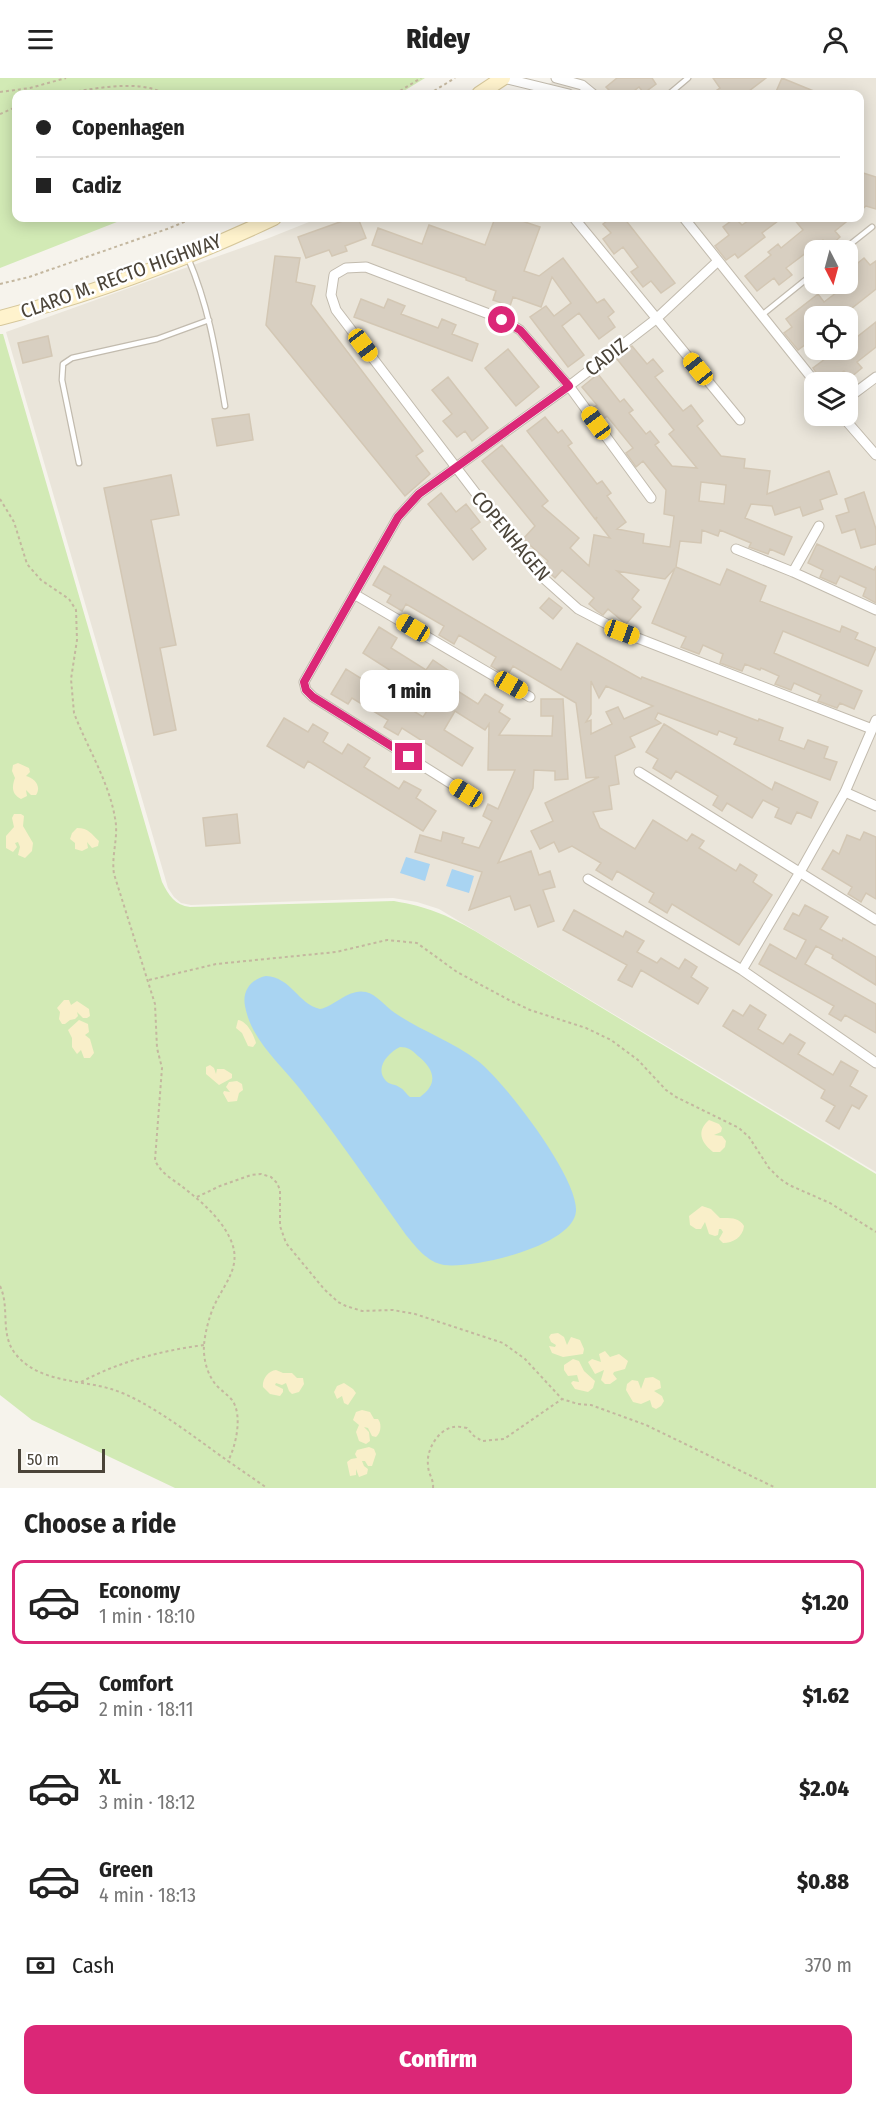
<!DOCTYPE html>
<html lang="en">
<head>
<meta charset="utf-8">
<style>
  body { margin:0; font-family:"Fira Sans Condensed",sans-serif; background:#f2f2f2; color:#222; height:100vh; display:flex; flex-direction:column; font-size:22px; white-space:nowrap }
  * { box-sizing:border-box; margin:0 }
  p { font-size:20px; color:#767676 }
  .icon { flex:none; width:33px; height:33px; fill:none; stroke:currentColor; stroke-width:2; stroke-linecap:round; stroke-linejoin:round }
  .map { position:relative; height:1410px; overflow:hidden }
  .panel { display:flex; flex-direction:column; background:#fff; flex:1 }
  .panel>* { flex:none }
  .banner { position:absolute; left:12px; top:12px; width:852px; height:132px; border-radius:12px; box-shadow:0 3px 15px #0003; display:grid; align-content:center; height:132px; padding:0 24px; background:#fff }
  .needle { width:39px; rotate:174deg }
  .tools { position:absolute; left:804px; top:162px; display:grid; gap:12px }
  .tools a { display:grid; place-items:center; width:54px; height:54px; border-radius:12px; background:#fff; box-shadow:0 3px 15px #0003; font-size:30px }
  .scale { position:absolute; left:18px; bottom:15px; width:87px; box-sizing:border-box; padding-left:6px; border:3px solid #4b4439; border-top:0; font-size:16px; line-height:21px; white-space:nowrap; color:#4b4439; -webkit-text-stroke:4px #fff; paint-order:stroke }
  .end { position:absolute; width:27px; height:27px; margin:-14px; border:8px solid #db2777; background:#fff; box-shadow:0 0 0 3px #fff }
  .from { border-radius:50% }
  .bubble { position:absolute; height:42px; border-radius:12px; background:#fff; box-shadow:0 3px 15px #0003; font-size:20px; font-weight:800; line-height:42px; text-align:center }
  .car { position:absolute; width:18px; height:36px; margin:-18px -9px; border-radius:8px; box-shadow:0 0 4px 2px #0007; background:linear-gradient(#f5c518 24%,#345 0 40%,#f5c518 0 76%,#345 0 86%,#f5c518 0) }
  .banner b { display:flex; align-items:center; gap:21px; height:57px; font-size:22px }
  .banner b+b { border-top:2px solid #e0e0e0 }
  .banner i { width:15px; height:15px; background:#222 }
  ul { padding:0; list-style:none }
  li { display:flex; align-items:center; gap:18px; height:84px; margin:0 12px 9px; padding:0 12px; border:3px solid transparent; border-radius:12px }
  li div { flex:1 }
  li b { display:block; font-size:22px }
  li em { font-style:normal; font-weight:800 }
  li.active { border-color:#db2777 }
  li>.icon { width:54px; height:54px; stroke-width:1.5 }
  h2 { padding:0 24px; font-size:27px; line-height:72px }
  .pay { display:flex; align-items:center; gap:15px; height:66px; padding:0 24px; font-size:22px }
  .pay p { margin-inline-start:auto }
  .action { display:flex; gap:12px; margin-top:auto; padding:12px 24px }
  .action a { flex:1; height:69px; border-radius:12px; background:#db2777; color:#fff; font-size:24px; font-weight:800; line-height:69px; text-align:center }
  header { display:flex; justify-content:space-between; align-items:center; height:78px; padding:0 24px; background:#fff; font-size:27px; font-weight:800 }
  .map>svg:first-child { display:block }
  .residential { fill:#eae5da; fill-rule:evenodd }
  .green { fill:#d2eab5 }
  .sand { fill:#f9efc9 }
  .water { fill:#a9d4f2; fill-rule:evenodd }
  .building { fill:#d8cfc1; stroke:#d3c7b4; stroke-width:1.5; fill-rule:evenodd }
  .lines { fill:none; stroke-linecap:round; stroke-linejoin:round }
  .lane-casing { stroke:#c2bbae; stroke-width:7 }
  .street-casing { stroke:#c2bbae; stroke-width:11 }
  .secondary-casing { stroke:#d6c79b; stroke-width:16 }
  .path { stroke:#c4b79f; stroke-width:2; stroke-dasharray:3 3; stroke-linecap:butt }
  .lane { stroke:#fff; stroke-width:4.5 }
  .street { stroke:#fff; stroke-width:9 }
  .secondary { stroke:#fff3cd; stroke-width:14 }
  .route { stroke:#db2777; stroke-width:8 }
  .labels { text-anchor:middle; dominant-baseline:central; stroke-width:5; stroke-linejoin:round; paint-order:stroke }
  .street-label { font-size:20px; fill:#4b4439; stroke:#fff }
</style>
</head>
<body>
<header><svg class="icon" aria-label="menu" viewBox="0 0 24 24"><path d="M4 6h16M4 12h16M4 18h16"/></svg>Ridey<svg class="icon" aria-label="person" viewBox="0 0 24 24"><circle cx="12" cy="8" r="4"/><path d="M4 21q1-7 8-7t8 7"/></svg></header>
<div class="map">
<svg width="876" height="1410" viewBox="0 0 876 1410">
  <rect width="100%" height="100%" fill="#f6f3ec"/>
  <!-- residential -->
  <path class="residential" d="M560,0H876V1094L439,831L417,824L393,820L191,827L181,825L174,819L168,810L6,254L269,160L319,140H860V16H528ZM814,172H848V206H814ZM814,238H848V272H814ZM814,304H848V338H814Z"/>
  <!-- green -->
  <path class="green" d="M0,0H425L399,16H16V140H127L0,190Z
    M0,256H3L162,804C169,818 175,827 190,829L394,823C428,829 445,836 475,853L876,1096V1410H175L32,1342L0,1317Z"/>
  <!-- sand -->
  <path class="sand" d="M18,685L29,690L30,694L26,698C34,700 42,708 36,717H31L26,712L27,718L21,721C11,716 12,708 15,700L12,693L13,687Z
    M14,736H21L24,738L23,748L33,765L32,773L25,780L18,777L20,769L18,764L15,765L17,769L13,774L6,770V758L14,749L12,740Z
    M77,750C89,750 91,756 99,763L98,768L92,770L87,764L88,770L82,773L75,771V765L70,761L72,755Z
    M64,922H69L71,927L77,923L89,931L90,938L87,940H83L77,934L78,938L75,941L70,942L65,946H62L59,941L60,934L57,930Z
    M79,942L88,946L89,954L85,957L90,961L94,975L90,980H84L81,972L77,976L72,969V960L68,952Z
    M238,942C247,943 254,957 256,965L253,969L248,968L242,955L236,950Z
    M210,987L214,990L216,996L217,991H224L232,996V1000L219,1007L206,996V989Z
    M237,1003L242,1006L243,1012L239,1015L237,1023L228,1024L223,1015L224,1013L230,1014L226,1009L229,1004Z
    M709,1042L719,1046L722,1050L721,1054L714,1057L722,1058L726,1063L725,1069L720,1074H713C701,1065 696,1053 709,1042Z
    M702,1128L711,1131L720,1140C729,1140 739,1139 744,1148C743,1159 733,1165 723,1165L719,1161L723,1154L721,1151H719L718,1157L715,1158L709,1156L705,1144L701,1151H696L690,1147L689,1138Z
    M558,1255L564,1259L567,1267L571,1259L580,1262L584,1271L583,1276L563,1279L552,1275L549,1268L555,1269L556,1267L551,1264L549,1259L551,1256Z
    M605,1273L610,1279L619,1276L628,1283L625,1291L614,1294L613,1296L617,1301L610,1306H605L601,1302L604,1292L595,1296L588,1284L592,1281L601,1284L599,1276Z
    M573,1281L579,1283L584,1293L595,1303L593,1310L588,1314L575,1311L571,1305L573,1303L579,1304L577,1297L568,1298L564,1292V1287Z
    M276,1292L283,1295H292L297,1300H303L304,1306L299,1314L292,1316L289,1313L286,1305L282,1307L276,1305L275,1307L283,1311V1314L280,1318L270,1316L263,1309C262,1301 268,1293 276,1292Z
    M653,1299L660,1303L661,1310L654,1313L662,1318L664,1323L661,1328L656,1331L652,1329L650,1322L641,1326L633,1324L626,1312L627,1306L632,1302L638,1303L641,1311L645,1300Z
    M344,1305L353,1311L356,1315L348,1327L344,1325L342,1318L337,1321L334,1314L337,1308Z
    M362,1332L370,1334L374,1341H378C382,1346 381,1355 376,1359L372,1358L368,1350L364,1349L369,1354L370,1363L366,1366L359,1363L356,1354L359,1347L353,1342L356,1334Z
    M369,1369L374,1371L376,1376L372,1388H368L365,1383H362L364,1388L368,1391L367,1396L359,1399L356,1391V1397L350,1398L347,1384L351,1381L357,1380L355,1376L357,1372Z"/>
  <!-- water -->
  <path class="water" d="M406,779L430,786L425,803L400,795Z
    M452,791L474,798L469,815L446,808Z
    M266,898C291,899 298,926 320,931C335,928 349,910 366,914C376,916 386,929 395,935C421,953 452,963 478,983C504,1003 578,1099 576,1133C574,1168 473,1191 444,1187C427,1184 416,1169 406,1157C371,1108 337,1058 300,1011C280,985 251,962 245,928C242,913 251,901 266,898ZM400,969C408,969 412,972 418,978C433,990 440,1005 420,1019H410C406,1016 404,1011 399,1009C395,1006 390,1007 386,1003C374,990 388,975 400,969Z"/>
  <!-- building -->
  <path class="building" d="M617,0H652L656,6L644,15L639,9L630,16H613L606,9Z
    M713,0H766L745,16H711L720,10Z
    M782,0L821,16H775Z
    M860,94L876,99V131L866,128L860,133Z
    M351,140H358L366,160L345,168L347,173L332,178L329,172L306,180L298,159Z
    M495,140H513L540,149L524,193L539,198L563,180L597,225L604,221L614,234L608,239L615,249L599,261L579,235L562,248L584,277L568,289L530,239L546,228L554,238L571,225L552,199L541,229L513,219L510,228L493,222L496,213L466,202V200L372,167L378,150L422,166L429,147L485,167Z
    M611,140H624L675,205L661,215L651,203L643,209L631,194L638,189L623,169L614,176L603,161L611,155L603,146Z
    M735,140L742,147L752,140H782L762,155L765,159L738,180L735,176L726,182L715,168L729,157L723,149Z
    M793,140H851L835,153L840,159L829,169L823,162L786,190L792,197L779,207L774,200L757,213L745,198L771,177L768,174L778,166L781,170L803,152Z
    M275,178L300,180L296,204L315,208L311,226L423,373L416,378L430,396L405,418L266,247Z
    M864,180L870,187L876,183V211L842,238H814V260L798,272L784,255L792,249L786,241L818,216L824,224L841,211L837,206H848V193Z
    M361,221L384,230L388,221L405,228L401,236L438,250L442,241L456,247L452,256L478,266L472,283L354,239Z
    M876,244V269L857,284L862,290L850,300L844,293L829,304H822L813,290L837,272H848V266Z
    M48,258L52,278L23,285L18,265Z
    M632,268L647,286L653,281L663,293L655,299L683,333L691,327L703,343L697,348L721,378L745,381L744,390L770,393L767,416L829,393L837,416L820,422L823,431L803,438L800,429L775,437L772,428L751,426L745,440L792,459L784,477L770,471L768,476L749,469L751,465L720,452L718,458L702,452L701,465L680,463L676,489L720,507L727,491L766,508L760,523L840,554L842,548L858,555L855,561L876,570L868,588L783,553L774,575L862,613L854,631L840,625L837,630L818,623L821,617L794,605L791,612L775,606L779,598L761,590L760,592L745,586L742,593L720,585L723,576L703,567L699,576L681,569L686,559L652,545L675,490L665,501L617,493L639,512L632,521L641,529L626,546L608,531L603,537L597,533L589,526L594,520L562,492L555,500L543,489L548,483L523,461L535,448L482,383L502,367L548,423L542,428L579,460L570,470L589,488L594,457L610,460L596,442L597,439L595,441L527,353L545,339L558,355L562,352L572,365L568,368L597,406L602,403L611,415L607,418L626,444L617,451L644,456L643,465L670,469L674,438L664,436L666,412L643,383L636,389L626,375L633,370L607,338L602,342L593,330L597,327L582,309L598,296L620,324L624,321L633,332L629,335L646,356L650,353L659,364L655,367L672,388L697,390L669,356L674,352L616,280ZM701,404L726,407L724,426L699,423Z
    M508,271L539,309L516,328L485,290Z
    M448,299L488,350L472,363L465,353L457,359L443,343L452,336L432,312Z
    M249,336L253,362L217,368L212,341Z
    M171,397L179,437L151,442L176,567L160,570L176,652L154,657L104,410Z
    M864,414L876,451V466L861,470L855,451L842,455L836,438L849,434L845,421Z
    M441,415L456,434L466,426L480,444L471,451L486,471L473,482L428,426Z
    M817,466L874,492L876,488V525L863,518L866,510L840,498L836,506L820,499L823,492L808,485Z
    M384,488L561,592L577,565L641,601L642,599L758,643L759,641L783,650L779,662L804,671L808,662L828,669L824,680L837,684L830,702L734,666L737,660L719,653L717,657L658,635L655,641L661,645L630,659L635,669L615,678L619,706L609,708L612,731L593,734L600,750L635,771L653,742L687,763L692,756L704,763L699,770L736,793L740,786L757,797L753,804L772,817L739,867L672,826L667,835L649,824L654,815L617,793L612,802L596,792L601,785L572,768L559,774L554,764L540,771L531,753L553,743L545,725L599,699L586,700L576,625L513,588L507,598L491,588L496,579L459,557L454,566L439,557L444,548L406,526L402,533L387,524L391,517L373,507ZM591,603L599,620L606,608L653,628L624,641L618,629L606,634L612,646L591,656V642L586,644L591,636Z
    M549,520L562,530L553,541L540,530Z
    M379,549L397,560L391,570L426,592L433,582L452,595L445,605L478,626L485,616L503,627L499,634L510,641L499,657L552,658L553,638H541V621H563L568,701L555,702V693L534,692L533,710L498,785L531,773L539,797L550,793L555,809L543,812L554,843L538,849L530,827L515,832L510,818L469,832L482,794L415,774L420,757L441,763L443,754L464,760L462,765L479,770L492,743L483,738L488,726L498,731L515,692H488L489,646L485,652L455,633L444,652L473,670L462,688L402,650L398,657L384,649L388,642L352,620L348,626L331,616L346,591L423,639L435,621L363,575Z
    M284,640L308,654L313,646L328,655L323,664L342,676L348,666L370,680L364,689L399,711L404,703L421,712L416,720L436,733L423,753L308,683L304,690L267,668Z
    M664,646L772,712L775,704L818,724L811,740L797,734L791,746L775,739L779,730L763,722L752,740L727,725L722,733L713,727L718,718L676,693L671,701L653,690L658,681L646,674Z
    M237,736L240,765L206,768L203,740Z
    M864,754L876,759V821L866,815L861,824L848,816L852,809L822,791L833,772L839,776L847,757L860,762Z
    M805,827L828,839L820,851L842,863L843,860L876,879V907L832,880L833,877L816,868L805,886L876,926V955L845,937L841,943L829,936L834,928L759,886L770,866L796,881L806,862L784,851L793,835L799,838Z
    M574,832L623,859L626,853L644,863L637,874L657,885L661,880L679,891L685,881L697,889L691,899L708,910L698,926L641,892L632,909L618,902L627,887L563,852Z
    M750,927L766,937L758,951L783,966L790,956L805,965L798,976L833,997L841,983L858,993L850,1008L867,1018L859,1031L852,1027L839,1051L826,1043L835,1028L821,1020L825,1012L723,948L733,932L743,938Z"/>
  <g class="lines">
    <defs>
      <path id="lane" d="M669,16L688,0
        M843,172L872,149
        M188,180C209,229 216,275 225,328
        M762,237L814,195
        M79,385L62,302L63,286L72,280L157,261L209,242"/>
      <path id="street" d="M503,0L569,16
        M556,0L582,7L593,16
        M574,140L740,342
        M684,140L815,304
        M848,320L876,299
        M842,338L876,377
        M651,420L569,308L520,252L502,241L366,189L346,190L334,197L331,217L336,232L513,464L540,497L578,531L622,554L872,651
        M819,448L793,494L876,532
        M736,471L793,494
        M354,516L530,619
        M639,694L876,842
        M845,714L876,728
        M466,715L313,619L306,612L304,604L398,439L419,416L569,308L656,241L718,183
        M588,801L742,892L876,985
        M742,892L800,794L845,714L876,642"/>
      <path id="secondary" d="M479,16L503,0
        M0,240C94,216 187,181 274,140"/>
    </defs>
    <!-- lane casing -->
    <use href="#lane" class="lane-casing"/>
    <!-- street casing -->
    <use href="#street" class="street-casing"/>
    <!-- secondary casing -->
    <use href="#secondary" class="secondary-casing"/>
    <!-- path -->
    <path class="path" d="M0,14L30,10L66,0
      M60,16C89,12 138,0 165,16
      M395,16L421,0
      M429,16L455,0
      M0,36L16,29
      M0,206L29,199L167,151L194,140
      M0,421L14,444L27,486L41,502L69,521L76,532L77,562L71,601L74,635C87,669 109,704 115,740C119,759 111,777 114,796L155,926L157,970L162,990L155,1082C160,1095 174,1102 184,1110C203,1125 223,1142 232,1165C241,1190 224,1206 214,1228C209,1239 205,1255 204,1267C203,1282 208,1299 218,1309C223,1314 228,1317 232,1322C243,1337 236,1368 228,1383L267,1410
      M149,902L216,886L336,874L387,862L417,865L457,894L509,922L530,932L586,950L611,962L638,982L666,1012L676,1019L739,1050L749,1059L769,1090L779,1100L789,1107L830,1125L876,1154
      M197,1119L220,1108L251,1097L261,1096L271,1099L277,1105L280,1112V1148L286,1165L324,1211L338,1224L346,1228L362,1233L393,1232L415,1236L503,1265L525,1281L562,1321L578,1326L591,1327L646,1347L776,1410
      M0,1208C10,1229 0,1254 14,1274C37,1305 78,1301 111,1311C148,1322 195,1360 228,1383
      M81,1304C121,1283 160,1273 204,1267
      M433,1410C434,1401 428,1396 428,1387C426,1372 438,1352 453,1349C457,1348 462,1349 467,1350L474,1358L482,1363L504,1361L562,1321"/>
    <!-- lane -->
    <use href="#lane" class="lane"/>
    <!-- street -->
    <use href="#street" class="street"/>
    <!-- secondary -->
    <use href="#secondary" class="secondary"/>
  </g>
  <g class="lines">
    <!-- route -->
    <path class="route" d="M409,679L313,619L306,612L304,604L398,439L419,416L569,308L520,252L502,242"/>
  </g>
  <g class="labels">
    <!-- street labels -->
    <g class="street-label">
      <text transform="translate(121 198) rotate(-20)">CLARO M. RECTO HIGHWAY</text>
      <text transform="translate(606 279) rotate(-38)">CADIZ</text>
      <text transform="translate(511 458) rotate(50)">COPENHAGEN</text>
    </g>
  </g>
</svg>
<div class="tools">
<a><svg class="needle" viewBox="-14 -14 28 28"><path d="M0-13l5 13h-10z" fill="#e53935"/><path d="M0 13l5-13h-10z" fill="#767676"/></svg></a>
<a><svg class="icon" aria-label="locate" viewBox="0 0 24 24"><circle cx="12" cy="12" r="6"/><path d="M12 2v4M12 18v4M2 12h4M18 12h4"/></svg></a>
<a><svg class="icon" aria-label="layers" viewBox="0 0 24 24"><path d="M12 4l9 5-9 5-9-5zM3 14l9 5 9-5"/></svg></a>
</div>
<div class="scale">50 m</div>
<i class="end from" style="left:502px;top:242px"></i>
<i class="end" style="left:409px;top:679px"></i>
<div class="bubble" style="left:360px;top:592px;width:99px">1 min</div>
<i class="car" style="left:363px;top:267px;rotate:143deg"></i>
<i class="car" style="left:698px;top:291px;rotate:321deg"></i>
<i class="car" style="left:596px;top:345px;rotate:324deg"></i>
<i class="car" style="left:413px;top:550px;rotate:301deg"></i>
<i class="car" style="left:622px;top:554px;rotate:110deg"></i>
<i class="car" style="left:511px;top:607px;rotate:120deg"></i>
<i class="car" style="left:466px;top:715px;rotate:302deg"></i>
<div class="banner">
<b><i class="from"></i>Copenhagen</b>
<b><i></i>Cadiz</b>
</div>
</div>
<section class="panel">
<h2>Choose a ride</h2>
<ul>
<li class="active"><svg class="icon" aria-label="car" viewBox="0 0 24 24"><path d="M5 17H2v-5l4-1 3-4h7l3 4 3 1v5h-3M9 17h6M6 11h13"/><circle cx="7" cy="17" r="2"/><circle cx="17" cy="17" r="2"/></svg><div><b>Economy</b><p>1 min · 18:10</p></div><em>$1.20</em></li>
<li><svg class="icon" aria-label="car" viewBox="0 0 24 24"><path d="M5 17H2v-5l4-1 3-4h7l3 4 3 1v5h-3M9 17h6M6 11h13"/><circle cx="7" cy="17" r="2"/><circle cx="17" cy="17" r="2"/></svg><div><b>Comfort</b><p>2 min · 18:11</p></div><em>$1.62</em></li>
<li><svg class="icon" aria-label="car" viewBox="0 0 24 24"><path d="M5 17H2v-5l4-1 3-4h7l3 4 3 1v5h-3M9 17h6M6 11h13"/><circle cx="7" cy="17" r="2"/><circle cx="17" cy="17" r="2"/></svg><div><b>XL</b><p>3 min · 18:12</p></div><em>$2.04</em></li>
<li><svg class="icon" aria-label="car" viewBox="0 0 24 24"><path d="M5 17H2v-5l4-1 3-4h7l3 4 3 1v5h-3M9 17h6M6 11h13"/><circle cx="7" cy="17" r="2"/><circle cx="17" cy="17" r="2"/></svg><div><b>Green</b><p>4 min · 18:13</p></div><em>$0.88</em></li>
</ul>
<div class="pay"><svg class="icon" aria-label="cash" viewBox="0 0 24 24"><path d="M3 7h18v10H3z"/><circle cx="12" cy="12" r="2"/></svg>Cash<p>370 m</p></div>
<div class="action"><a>Confirm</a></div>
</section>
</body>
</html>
